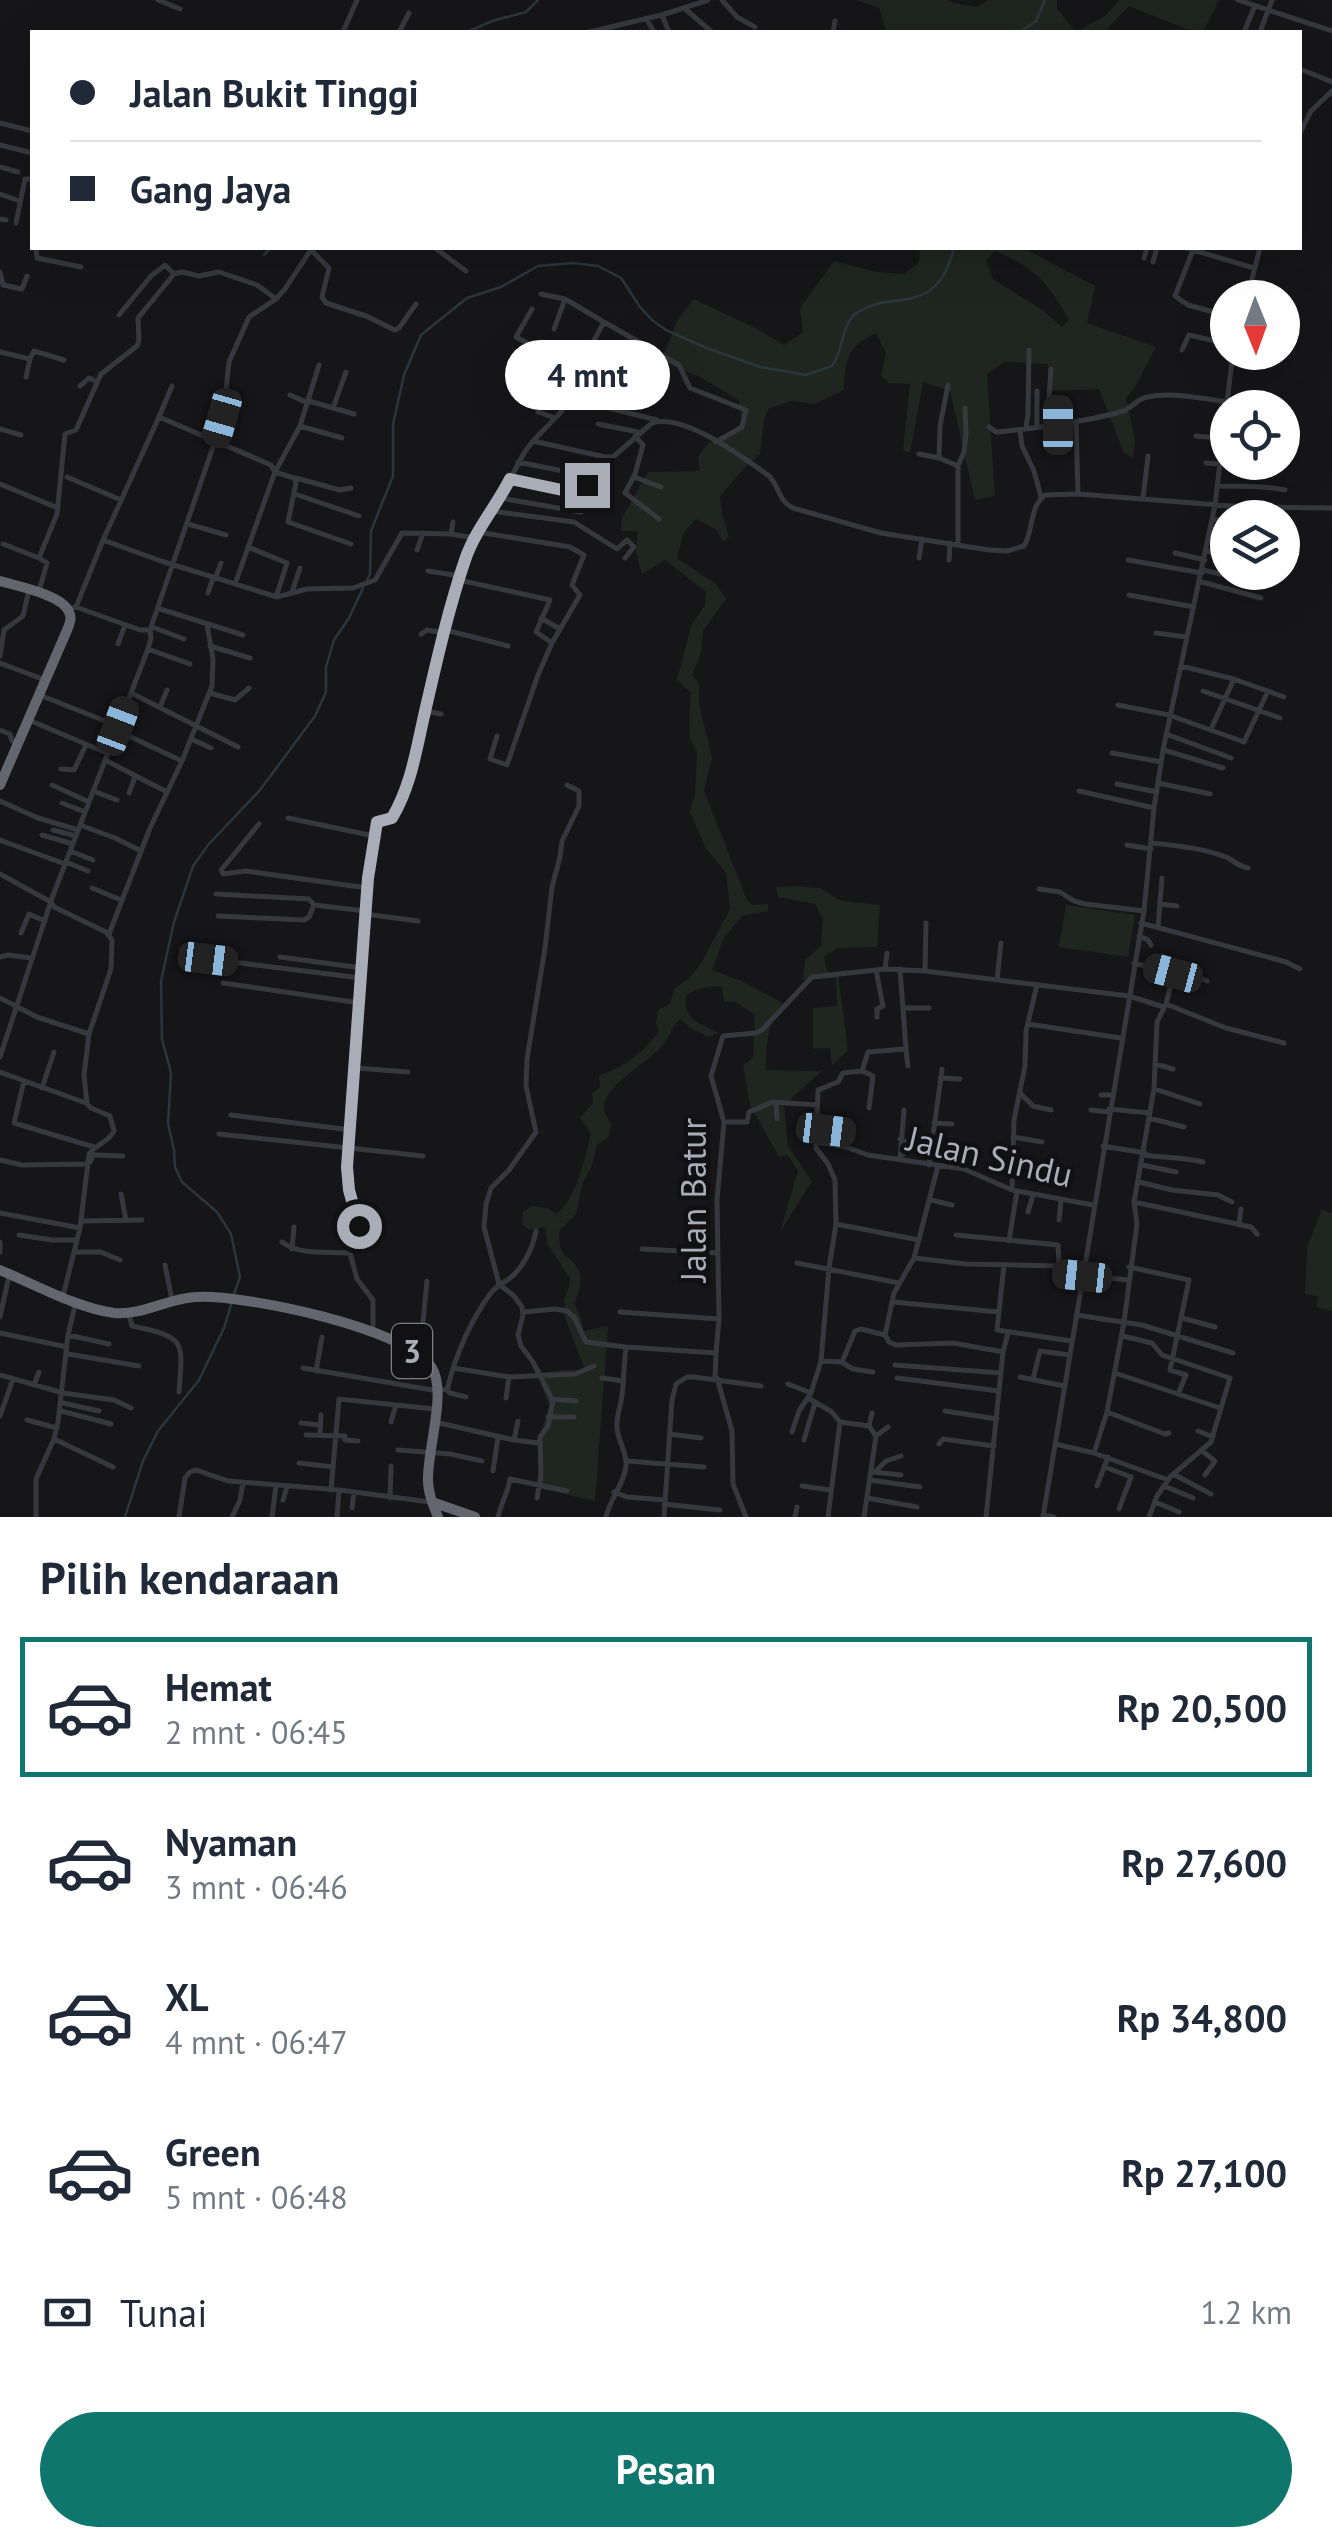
<!DOCTYPE html>
<html lang="id">
<head>
<meta charset="utf-8">
<style>
  body { margin:0; font-family:"PT Sans",sans-serif; background:#f2f2f3; color:#1f2937; height:100vh; display:flex; flex-direction:column; font-size:38px; white-space:nowrap }
  * { box-sizing:border-box; margin:0 }
  p { font-size:32px; color:#747a83 }
  .icon { flex:none; width:55px; height:55px; fill:none; stroke:currentColor; stroke-width:2; stroke-linecap:round; stroke-linejoin:round }
  .map { position:relative; height:1517px; overflow:hidden }
  .details { display:flex; flex-direction:column; background:#fff; flex:1 }
  .details>* { flex:none }
  .hud { position:absolute; left:30px; top:30px; width:1272px; height:220px; border-radius:0px; box-shadow:0 10px 40px #0002; display:grid; align-content:center; height:220px; padding:0 40px; background:#fff }
  .needle { width:65px; rotate:179deg }
  .tools { position:absolute; left:1210px; top:280px; display:grid; gap:20px }
  .tools a { display:grid; place-items:center; width:90px; height:90px; border-radius:50%; background:#fff; box-shadow:0 10px 40px #0002; font-size:50px }
  .end { position:absolute; width:45px; height:45px; margin:-22px; border:12px solid #a8adb8; background:#111; box-shadow:0 0 0 5px #111 }
  .from { border-radius:50% }
  .bubble { position:absolute; height:70px; border-radius:35px; background:#fff; box-shadow:0 10px 40px #0002; font-size:32px; font-weight:700; line-height:70px; text-align:center }
  .car { position:absolute; width:30px; height:60px; margin:-30px -15px; border-radius:12px; box-shadow:0 0 8px 2px #0007; background:linear-gradient(#222 24%,#8ab4d8 0 40%,#222 0 76%,#8ab4d8 0 86%,#222 0) }
  .hud b { display:flex; align-items:center; gap:35px; height:95px; font-size:38px }
  .hud b+b { border-top:2px solid #e0e1e3 }
  .hud i { width:25px; height:25px; background:#1f2937 }
  ul { padding:0; list-style:none }
  li { display:flex; align-items:center; gap:30px; height:140px; margin:0 20px 15px; padding:0 20px; border:5px solid transparent; border-radius:0px }
  li div { flex:1 }
  li b { display:block; font-size:38px }
  li em { font-style:normal; font-weight:700 }
  li.active { border-color:#0f766e }
  li>.icon { width:90px; height:90px; stroke-width:1.5 }
  h2 { padding:0 40px; font-size:45px; line-height:120px }
  .pay { display:flex; align-items:center; gap:25px; height:110px; padding:0 40px; font-size:38px }
  .pay p { margin-inline-start:auto }
  .button { display:flex; gap:20px; margin-top:auto; padding:20px 40px }
  .button a { flex:1; height:115px; border-radius:60px; background:#0f766e; color:#fff; font-size:40px; font-weight:700; line-height:115px; text-align:center }
  .map>svg:first-child { display:block }
  .green { fill:#1e261f; fill-rule:evenodd }
  .lines { fill:none; stroke-linecap:round; stroke-linejoin:round }
  .stream { stroke:#2c353c; stroke-width:2.5 }
  .minor { stroke:#37383d; stroke-width:5 }
  .highway { stroke:#63666e; stroke-width:10 }
  .route { stroke:#a8adb8; stroke-width:12 }
  .labels { text-anchor:middle; dominant-baseline:central; stroke-width:9; stroke-linejoin:round; paint-order:stroke }
  .shield { fill:#111113; stroke:#7b7e86; stroke-width:2.5 }
  .shield-label { font-size:32px; font-weight:bold; fill:#a8adb8 }
  .street-label { font-size:35px; fill:#a8adb8; stroke:#111113 }
</style>
</head>
<body>
<div class="map">
<svg width="1332" height="1517" viewBox="0 0 1332 1517">
  <rect width="100%" height="100%" fill="#161618"/>
  <!-- green -->
  <path class="green" d="M856,0H949L953,3L977,7L989,0H1057V9L1076,32L1104,17L1120,0H1219L1203,32H1194L1129,6L1104,32H887L879,8Z
    M920,248H1024L1095,286L1087,323L1156,347L1135,387L1126,398L1135,440L1133,459L1123,451L1099,389L1049,391L1048,364L1004,362L987,374L995,496L975,500L950,391L923,382L910,453L903,450L910,384L889,383L881,375L886,353L876,333C847,347 845,359 844,390L814,404L792,401L769,408L764,420L760,454L747,465L720,496L722,514L729,537L723,542L717,530L696,519L684,532L677,558L716,584L726,599L703,631L701,653L692,675L699,683V704L712,757L704,791L747,900L752,905L768,904V911L742,916L724,938L712,970L739,980L783,1003C767,1025 766,1043 766,1070L822,1071L784,1105L788,1146L812,1181L780,1232L798,1171L788,1155L779,1157L750,1105L743,1066L753,1057L755,1015L734,1001L724,1002L722,987C708,986 697,988 686,996C683,1019 700,1024 718,1033L709,1037L690,1028L681,1019C671,1027 670,1036 663,1045C650,1061 600,1088 604,1110C604,1114 609,1120 611,1124L609,1137L597,1145L592,1165L582,1185L576,1214L559,1231C559,1237 559,1243 561,1249C566,1259 566,1254 573,1262C584,1273 581,1291 574,1304L581,1317L583,1331L608,1326L595,1501L542,1489L541,1433L549,1406L537,1374L561,1370H585L565,1318L564,1300L569,1287L570,1278L547,1244L545,1227L529,1230L522,1224L523,1212L532,1206L548,1208L556,1214C575,1202 586,1155 591,1133L580,1118L593,1103L592,1094L600,1087L599,1076C629,1064 638,1056 659,1032L656,1023L658,1010L670,1004L674,989L689,978L700,965L730,909L726,873L705,847L690,812L695,794L697,752L690,738L689,718L691,693L677,680L691,626L705,605L706,592L665,560L642,574L636,553L638,531H621L622,518L648,472L700,471L698,457L708,443L742,426L739,400L698,376L661,361L678,319L694,299L759,330L784,345L803,332L800,308L834,261L877,272L904,274L919,262ZM995,251C1035,268 1048,282 1069,320L1062,327L1045,312L993,279L986,260Z
    M794,886L820,888L842,901L880,905L877,947L838,948L824,956L827,971L838,974L848,1050L832,1066L830,1048L813,1049V1008L837,1006L836,978L803,980L805,960L821,946L823,919L815,904L778,897L776,887Z
    M1066,905L1135,915L1128,957L1059,947Z
    M1322,1210L1332,1213V1311L1316,1307L1318,1297L1305,1293L1307,1247Z"/>
  <g class="lines">
    <!-- stream -->
    <path class="stream" d="M467,32L492,21L526,12L538,0
      M1020,32L1036,21L1045,0
      M264,255L271,248
      M367,580L370,574L371,531L393,476V424L404,375L421,335L467,298L501,287L538,266L573,263L598,266L621,278L640,307L652,320L666,330L704,347L760,367L806,375L832,366C843,351 841,330 853,316C857,312 862,310 866,308C882,300 896,302 912,298C938,293 948,271 954,248
      M234,1294L240,1277L231,1234L217,1212L182,1182L175,1167L174,1150L168,1124L171,1073L162,1039L161,981L174,922L193,866L208,845L260,790L315,716L326,692V667L334,640L349,618L363,588
      M125,1517L143,1461L158,1431L199,1380L224,1328L232,1302"/>
    <!-- minor -->
    <path class="minor" d="M158,0L180,9
      M722,0L737,17L755,27
      M1238,0L1332,31
      M684,8L712,32
      M662,15L669,32
      M646,18L654,32
      M343,32L357,0
      M399,32L409,13
      M589,32L662,15L708,0
      M833,32L835,21
      M1244,32L1254,8
      M1260,32L1272,0
      M1300,69L1332,82
      M0,123L32,131
      M1300,133L1311,111L1332,91
      M0,145L32,153
      M0,167L18,172
      M0,194L17,200
      M0,219L6,220
      M16,223L25,179H32
      M36,248L37,258L81,267
      M435,248L466,271
      M1186,248L1254,268
      M311,250L329,268L322,297L326,303L366,316L395,330L399,328L416,304
      M1193,250L1175,296L1188,305L1228,316
      M1144,258L1147,248
      M1153,262L1157,248
      M0,272L3,285L22,289L27,276
      M541,294L565,299L604,322
      M1247,298L1260,248
      M532,309L516,337L542,351L552,349L581,364
      M119,315L151,276L165,265L174,274L182,272L199,276L219,272L257,285L276,299
      M1282,317L1285,318
      M554,329L565,299
      M585,348L632,366L646,345
      M572,349L586,355
      M1182,350L1189,335L1228,344
      M0,352L30,359L34,351L64,360
      M26,377L30,359
      M80,386L89,378L97,382
      M1037,391V427
      M290,395L308,403
      M568,398L657,420
      M309,401L354,414
      M1058,402V425
      M333,408L346,372
      M538,412L555,418
      M159,417L172,386
      M1076,422L1078,494
      M598,424L638,432
      M300,426L342,438
      M1047,426L1051,369
      M989,427L996,432C1038,428 1080,423 1120,412C1132,409 1136,399 1147,397C1172,392 1201,398 1226,402
      M1026,428L1028,414L1029,350
      M0,429L21,435
      M1020,430L1022,446L1034,471L1041,497
      M635,436L643,445L635,474L625,493L659,519
      M1196,436L1228,439
      M533,441L562,411L581,364L604,322L679,365L690,388L746,410L742,427L716,442
      M919,454L939,458L958,466
      M939,458L940,426L948,385
      M518,462L583,475
      M1206,463L1220,464
      M1220,463L1270,465
      M67,477L121,500
      M634,477L661,487
      M296,478L340,490L351,488
      M510,479L581,494L590,483L606,485
      M0,484L58,508
      M1219,486C1243,487 1261,485 1285,490
      M295,494L359,516
      M500,498L581,512
      M1143,498L1148,456
      M491,511L574,522L617,549L627,540L634,547L625,558
      M1213,519L1228,522
      M188,524L226,535
      M478,532L570,547L584,555L572,585L580,595L552,643
      M451,534L453,522
      M1211,537L1228,541
      M103,540L161,561L277,597L307,589L353,588L375,580L402,533L451,534L474,538
      M958,543V466L964,452L966,434L965,408
      M3,544L39,558
      M248,547L287,563L276,597
      M417,550L423,533
      M1207,551L1228,557
      M1175,553L1205,560
      M919,558L922,539
      M949,560L950,543
      M1128,560L1202,573
      M1203,570L1243,579
      M428,571L460,576
      M215,579L221,563
      M459,580L550,600L536,632L552,643L538,675L507,765L490,759L497,736
      M1202,582L1261,598
      M235,584L275,472L294,478L296,483L288,522L351,544
      M39,591L47,563L39,558L57,514L65,434L76,430L101,374L137,346L139,340L138,318L174,274
      M292,592L300,568
      M208,593L213,578
      M1129,595L1194,607
      M76,607L103,540L159,417L271,465L275,472L300,426L319,365
      M68,609L76,607L140,630H150L223,418L229,362L249,317L276,299L285,289L312,248
      M160,609L243,635
      M541,618L560,629
      M152,627L184,639
      M446,630L508,646
      M1156,633L1187,637
      M421,634L427,630L446,633
      M118,644L125,625
      M210,646L250,658
      M148,649L190,664
      M0,656L4,630L23,616L29,590
      M0,663L45,680
      M1181,666L1234,679L1284,697
      M1203,691L1280,718
      M131,693L238,747
      M210,693L235,700L249,688
      M42,696L118,726
      M1118,705L1169,715L1244,742L1268,691
      M160,707L167,690
      M426,711L441,714
      M31,721L107,753
      M1211,729L1234,679
      M0,730L10,734L12,741L18,743
      M116,730L182,761
      M1166,734L1231,758
      M191,739L211,748
      M1164,750L1223,768
      M1112,753L1161,762
      M105,760L167,792
      M61,769L74,770L86,745
      M1158,783L1210,794
      M1117,784L1157,792
      M52,785L89,802
      M93,791L117,800
      M1079,791L1154,808
      M129,793L135,777
      M0,801L38,818L78,830
      M62,803L85,812
      M288,818L374,836
      M259,824L221,870L223,874L246,871L367,888
      M80,825L115,838L141,851
      M53,830L76,836
      M42,835L73,844
      M0,840L65,864
      M1151,843C1175,845 1203,848 1226,857C1235,861 1237,866 1248,868
      M1127,845L1151,849
      M70,851L93,860
      M66,862L88,871
      M0,874L51,902L54,907L106,932L112,940L111,969L89,1034L84,1075L87,1104L91,1108L110,1116L114,1131C109,1142 96,1144 89,1154L80,1228L63,1296
      M92,888L121,900
      M1039,889L1060,892L1074,901L1085,904L1144,911
      M216,894L309,899L314,905
      M1160,904L1177,906
      M365,914L418,921
      M218,916L304,920L309,917L314,905L365,911
      M1141,923L1286,962L1300,969
      M1158,927L1162,878
      M21,933L29,914L45,921
      M109,934L150,828L182,761L212,686L213,659L207,624
      M1139,936L1148,940L1151,945
      M0,957L8,955L31,958
      M280,957L362,968
      M208,959L361,978
      M1134,963L1173,973
      M885,969L887,953
      M876,970L883,1006L877,1009V1017
      M925,971L926,923
      M997,980L1001,943
      M223,983L360,1003
      M0,998L37,1017L89,1034
      M1166,1004L1226,1028L1284,1043
      M904,1008H929
      M1028,1024L1121,1038
      M906,1050L908,1066
      M0,1057L52,898L148,649L151,638L150,630
      M1155,1064L1173,1069
      M356,1068L408,1072
      M862,1071L873,1076L869,1108
      M0,1072L86,1103
      M940,1078L960,1079
      M24,1081L14,1123L94,1147
      M42,1088L54,1052
      M1155,1089L1200,1104
      M1020,1093L1033,1106L1051,1110
      M1101,1095H1112
      M776,1102L777,1119
      M1109,1109L1150,1113
      M1091,1110L1109,1112
      M231,1115L351,1130
      M1149,1118L1184,1127
      M724,1122H747L749,1112L773,1102L817,1105
      M934,1123L952,1124
      M818,1129L849,1132
      M219,1134L423,1156
      M1013,1137L1042,1142
      M900,1139L906,1142L904,1154
      M817,1142L846,1147L868,1155L964,1169L1012,1190L1093,1205
      M1103,1146L1145,1153
      M1144,1155C1165,1158 1182,1157 1203,1162
      M900,1159L904,1110
      M0,1160L22,1165L86,1164
      M90,1162L93,1155H96L123,1156
      M929,1165L942,1069
      M1142,1165L1176,1172
      M938,1166L914,1258L894,1293L885,1335L889,1342L896,1345L953,1343L1003,1352
      M1139,1182L1172,1190L1218,1195L1232,1202
      M1012,1190L1014,1120L1025,1066L1026,1031L1037,985
      M121,1194L126,1220
      M931,1200L952,1205
      M1134,1202L1251,1227L1257,1234
      M1028,1212L1033,1195
      M0,1213L80,1228
      M1059,1220L1061,1201
      M81,1221L142,1220
      M836,1224L919,1240
      M1239,1225L1241,1209
      M19,1235L52,1240H77
      M956,1235L1058,1245L1059,1266
      M1009,1241L1017,1191
      M0,1242V1252
      M282,1242C300,1256 329,1251 350,1253
      M292,1249L294,1227
      M642,1249L717,1253
      M75,1252H101L120,1260
      M914,1258L966,1264L1059,1266L1061,1273L1128,1280
      M797,1263L899,1283
      M165,1265L172,1300
      M1004,1265L997,1330L1071,1341
      M1129,1267L1189,1280L1170,1370L1186,1375L1178,1394
      M893,1302L999,1312
      M524,1312L555,1309L567,1311L574,1317L586,1342L626,1347
      M620,1312L719,1319
      M129,1315L132,1326C186,1337 183,1340 179,1392
      M1076,1315L1142,1325L1233,1353
      M0,1317L9,1276
      M1182,1318L1215,1327
      M373,1332V1300L357,1279L350,1253V1243L359,1224L349,1191L347,1173L371,852L377,822L392,818L415,764L423,720L467,555L481,525L500,498L524,453L533,441L605,457H613L652,423C684,413 743,457 769,476C780,487 778,501 793,508L881,533L989,550L1007,551L1024,546C1034,530 1029,507 1045,495L1078,494L1245,507L1332,508
      M0,1333L67,1347
      M68,1335L109,1344
      M1122,1336L1152,1343L1162,1355L1230,1378L1211,1442L1170,1477L1157,1496L1149,1517
      M420,1352L427,1281
      M68,1354L139,1366
      M821,1361L842,1362L855,1331L861,1329L885,1335
      M843,1363L853,1369L873,1372
      M895,1365L1001,1373
      M303,1368L438,1391
      M453,1368L509,1377L575,1374L594,1366
      M316,1371L322,1337
      M1115,1373L1220,1408
      M0,1375L63,1393L114,1400L131,1408
      M1020,1377L1064,1386
      M602,1378L623,1381
      M715,1378L716,1353
      M717,1378L732,1431L733,1484L746,1517
      M897,1378L999,1391
      M1033,1379L1040,1351L1069,1355
      M788,1384L811,1393
      M34,1385L39,1372
      M438,1389L447,1390L450,1393L466,1397
      M447,1390C455,1357 470,1322 490,1294C496,1286 501,1284 509,1279C523,1268 533,1248 536,1231
      M506,1398L509,1377
      M808,1398L832,1412L840,1422
      M551,1399L576,1401
      M63,1403L99,1411
      M61,1411L111,1424
      M945,1411L997,1419
      M1107,1412L1165,1434L1169,1433
      M0,1416L13,1379
      M548,1417H574
      M27,1420L57,1428
      M391,1422L396,1405
      M435,1422L514,1440L539,1443
      M840,1422L869,1426L876,1436L864,1517
      M301,1423L320,1425
      M869,1426L872,1413
      M1198,1431L1213,1437
      M792,1432L799,1411L811,1393L821,1361L829,1268L836,1224L835,1180L828,1164L816,1148L818,1090L838,1082L843,1073L862,1071L868,1052L906,1049L900,969
      M669,1434L701,1438
      M306,1435L345,1436V1440L358,1441
      M320,1435L321,1415
      M876,1436L888,1427
      M54,1439L113,1467
      M514,1440L518,1421
      M804,1440L815,1403
      M939,1444L943,1439L994,1446
      M1055,1444L1094,1453L1168,1480
      M398,1450L450,1454L482,1461
      M1201,1450L1215,1461L1205,1475
      M1094,1453L1107,1412L1124,1322L1137,1224L1134,1202L1154,1089L1157,1022L1166,1004L1175,969L1207,981
      M628,1461L704,1467
      M299,1463L333,1467
      M1105,1467L1131,1477L1119,1509
      M493,1471L498,1437
      M874,1472L901,1475
      M875,1472L886,1461L901,1456
      M1173,1474L1211,1494
      M870,1480L920,1487
      M802,1486L830,1490
      M1097,1486L1108,1457
      M1164,1486L1193,1498
      M331,1490L339,1399L435,1409
      M614,1492L627,1497L665,1500
      M390,1498L391,1466
      M537,1498L541,1475L540,1437L548,1426L553,1401L533,1362L521,1346L518,1335L523,1315L522,1307L514,1296L499,1284L484,1227L486,1204L491,1188L509,1170L536,1132L526,1086L527,1059L545,948L552,887L560,857L562,841L579,806V791L567,785
      M867,1498L917,1507
      M283,1500L287,1487
      M1155,1502L1179,1512
      M664,1504L720,1510
      M352,1508L354,1492
      M1043,1515L1054,1517
      M36,1517V1479L54,1439L58,1422L68,1335L76,1301
      M179,1517L185,1478L190,1472L196,1470L228,1481L339,1490L430,1502
      M232,1517L240,1500L243,1483
      M272,1517L276,1486
      M337,1517L339,1490
      M498,1517C501,1503 508,1493 510,1479L567,1491
      M606,1517C610,1498 625,1483 626,1465C627,1451 617,1440 617,1427C616,1416 621,1406 622,1395C624,1379 624,1363 626,1347L716,1353L719,1319L717,1200L724,1122L711,1076L723,1036L756,1033L762,1030L812,977L885,969L925,971L1129,996L1164,1007
      M664,1517L672,1400L676,1384L687,1377H694L761,1386
      M795,1517L797,1507
      M828,1517L840,1422
      M986,1517L1003,1352L1008,1333
      M1043,1517L1144,911L1154,808L1163,750L1215,505L1233,352"/>
    <!-- highway -->
    <path class="highway" d="M0,581C17,586 63,595 69,612C72,618 70,622 68,628L0,785
      M0,1270C34,1284 77,1308 114,1313C141,1316 169,1298 196,1297C242,1294 408,1328 432,1368C447,1392 427,1451 428,1480C428,1493 433,1505 438,1517
      M432,1502L475,1517"/>
  </g>
  <g class="lines">
    <!-- route -->
    <path class="route" d="M359,1226L349,1190L347,1167L368,878L377,822L392,818C411,786 416,751 424,716C436,664 448,610 465,560C475,530 496,507 510,479L581,494L587,485"/>
  </g>
  <g class="labels">
    <!-- shield labels -->
    <rect class="shield" x="392" y="1324" width="40" height="54" rx="8"/>
    <g class="shield-label">
      <text x="412" y="1351">3</text>
    </g>
    <!-- street labels -->
    <g class="street-label">
      <text transform="translate(990 1156) rotate(13)">Jalan Sindu</text>
      <text transform="translate(693 1200) rotate(-90)">Jalan Batur</text>
    </g>
  </g>
</svg>
<div class="tools">
<a><svg class="needle" viewBox="-14 -14 28 28"><path d="M0-13l5 13h-10z" fill="#e53935"/><path d="M0 13l5-13h-10z" fill="#747a83"/></svg></a>
<a><svg class="icon" aria-label="locate" viewBox="0 0 24 24"><circle cx="12" cy="12" r="6"/><path d="M12 2v4M12 18v4M2 12h4M18 12h4"/></svg></a>
<a><svg class="icon" aria-label="layers" viewBox="0 0 24 24"><path d="M12 4l9 5-9 5-9-5zM3 14l9 5 9-5"/></svg></a>
</div>
<i class="end from" style="left:359px;top:1226px"></i>
<i class="end" style="left:587px;top:485px"></i>
<div class="bubble" style="left:505px;top:340px;width:165px">4 mnt</div>
<i class="car" style="left:222px;top:418px;rotate:196deg"></i>
<i class="car" style="left:1058px;top:425px;rotate:0deg"></i>
<i class="car" style="left:118px;top:726px;rotate:21deg"></i>
<i class="car" style="left:208px;top:959px;rotate:97deg"></i>
<i class="car" style="left:1173px;top:973px;rotate:285deg"></i>
<i class="car" style="left:826px;top:1130px;rotate:97deg"></i>
<i class="car" style="left:1082px;top:1276px;rotate:276deg"></i>
<div class="hud">
<b><i class="from"></i>Jalan Bukit Tinggi</b>
<b><i></i>Gang Jaya</b>
</div>
</div>
<section class="details">
<h2>Pilih kendaraan</h2>
<ul>
<li class="active"><svg class="icon" aria-label="car" viewBox="0 0 24 24"><path d="M5 17H2v-5l4-1 3-4h7l3 4 3 1v5h-3M9 17h6M6 11h13"/><circle cx="7" cy="17" r="2"/><circle cx="17" cy="17" r="2"/></svg><div><b>Hemat</b><p>2 mnt · 06:45</p></div><em>Rp 20,500</em></li>
<li><svg class="icon" aria-label="car" viewBox="0 0 24 24"><path d="M5 17H2v-5l4-1 3-4h7l3 4 3 1v5h-3M9 17h6M6 11h13"/><circle cx="7" cy="17" r="2"/><circle cx="17" cy="17" r="2"/></svg><div><b>Nyaman</b><p>3 mnt · 06:46</p></div><em>Rp 27,600</em></li>
<li><svg class="icon" aria-label="car" viewBox="0 0 24 24"><path d="M5 17H2v-5l4-1 3-4h7l3 4 3 1v5h-3M9 17h6M6 11h13"/><circle cx="7" cy="17" r="2"/><circle cx="17" cy="17" r="2"/></svg><div><b>XL</b><p>4 mnt · 06:47</p></div><em>Rp 34,800</em></li>
<li><svg class="icon" aria-label="car" viewBox="0 0 24 24"><path d="M5 17H2v-5l4-1 3-4h7l3 4 3 1v5h-3M9 17h6M6 11h13"/><circle cx="7" cy="17" r="2"/><circle cx="17" cy="17" r="2"/></svg><div><b>Green</b><p>5 mnt · 06:48</p></div><em>Rp 27,100</em></li>
</ul>
<div class="pay"><svg class="icon" aria-label="cash" viewBox="0 0 24 24"><path d="M3 7h18v10H3z"/><circle cx="12" cy="12" r="2"/></svg>Tunai<p>1.2 km</p></div>
<div class="button"><a>Pesan</a></div>
</section>
</body>
</html>
